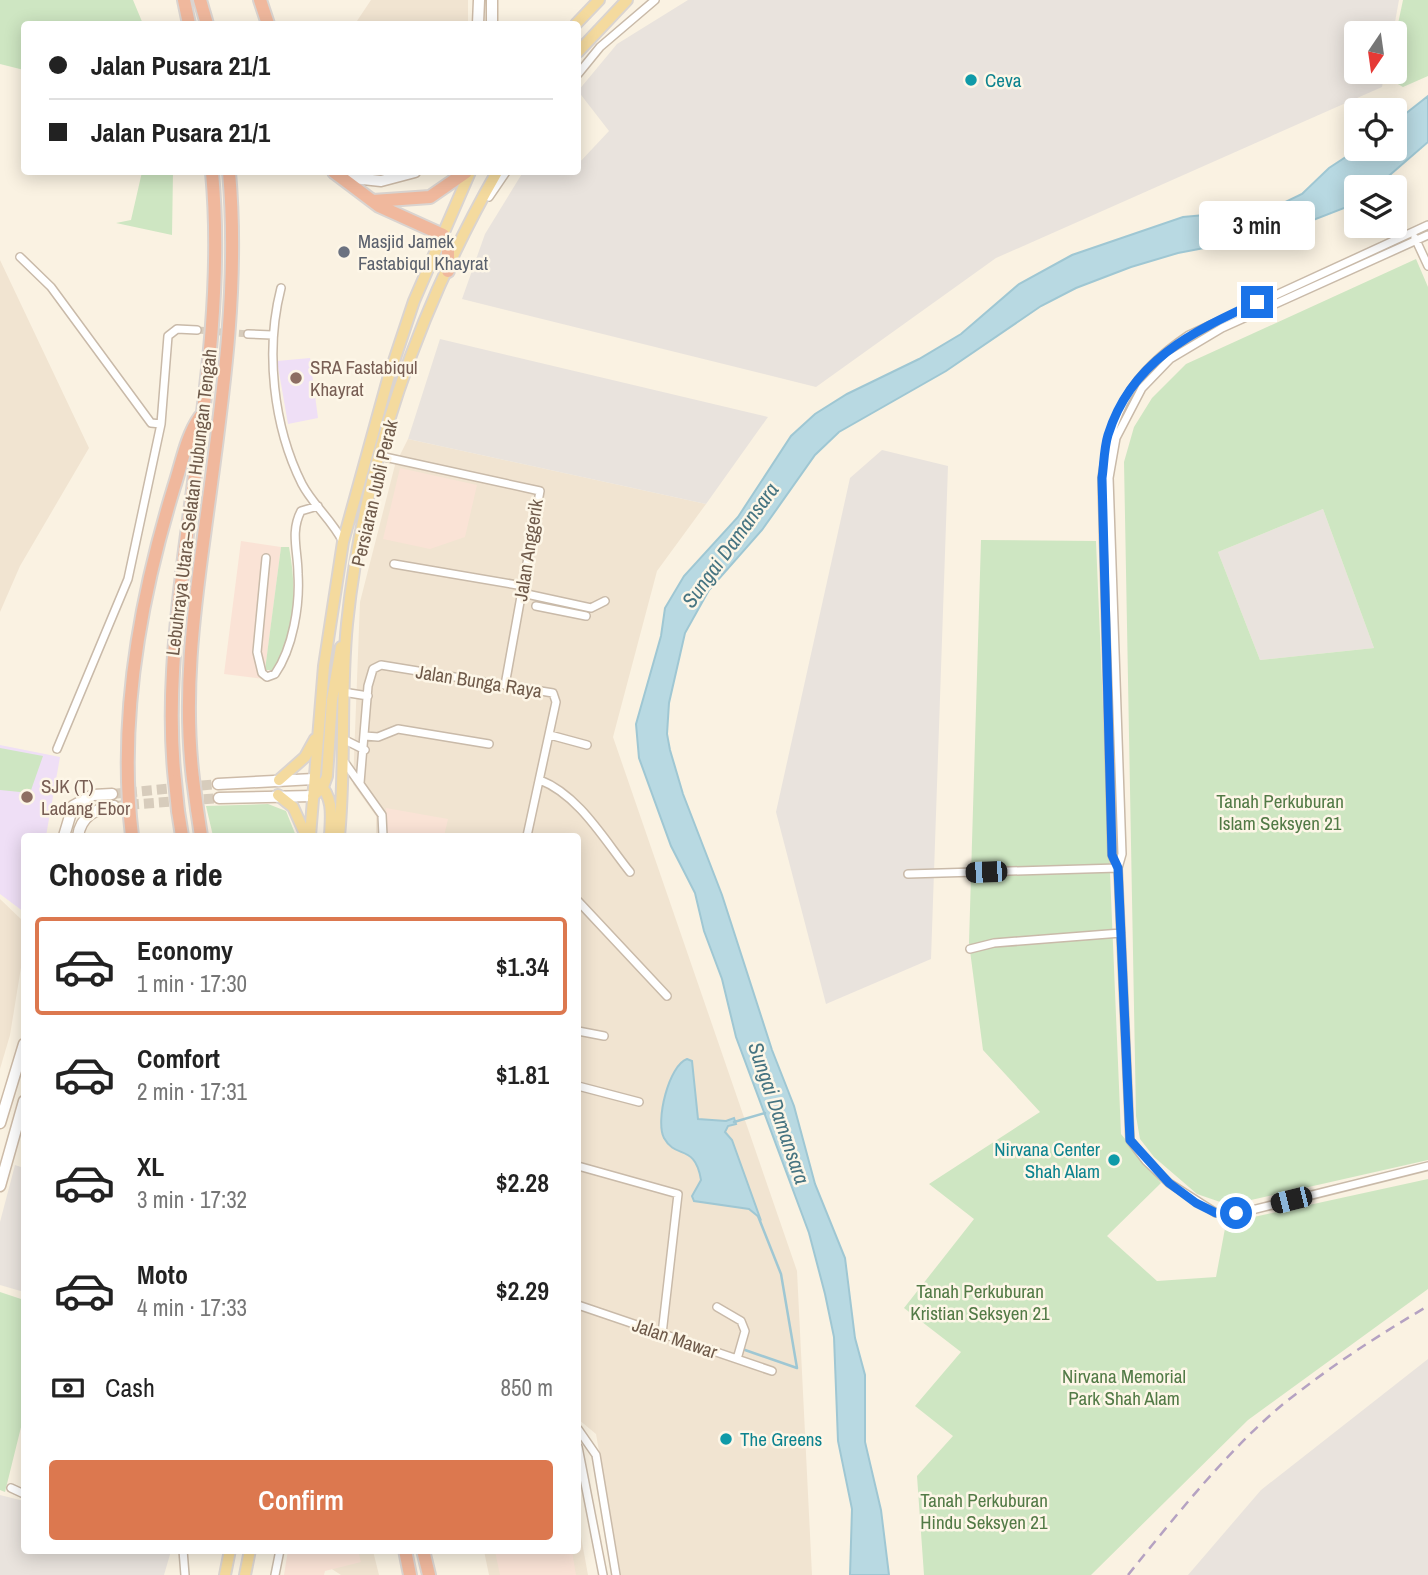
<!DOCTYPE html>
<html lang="en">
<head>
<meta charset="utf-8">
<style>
  body { margin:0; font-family:"Archivo Narrow",sans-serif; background:#f2f2f2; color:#222; height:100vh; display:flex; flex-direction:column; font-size:26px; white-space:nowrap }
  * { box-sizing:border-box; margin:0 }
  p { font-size:23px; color:#767676 }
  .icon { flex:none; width:38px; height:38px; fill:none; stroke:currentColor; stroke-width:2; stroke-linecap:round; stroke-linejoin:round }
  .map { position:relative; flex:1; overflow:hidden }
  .drawer { position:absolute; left:21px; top:833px; width:560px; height:721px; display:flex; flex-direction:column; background:#fff; border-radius:7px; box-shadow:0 4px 18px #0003 }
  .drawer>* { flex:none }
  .top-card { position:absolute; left:21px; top:21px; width:560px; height:154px; border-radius:7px; box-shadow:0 4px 18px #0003; display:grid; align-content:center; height:154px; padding:0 28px; background:#fff }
  .needle { width:46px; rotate:193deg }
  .buttons { position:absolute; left:1344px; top:21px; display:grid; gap:14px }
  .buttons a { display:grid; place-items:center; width:63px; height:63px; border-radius:7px; background:#fff; box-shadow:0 4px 18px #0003; font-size:35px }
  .end { position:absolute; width:32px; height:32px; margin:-16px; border:9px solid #1a73e8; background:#fff; box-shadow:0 0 0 4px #fff }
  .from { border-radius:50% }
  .bubble { position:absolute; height:49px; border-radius:7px; background:#fff; box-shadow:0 4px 18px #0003; font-size:23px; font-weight:600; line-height:49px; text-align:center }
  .car { position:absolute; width:21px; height:42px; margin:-21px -10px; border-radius:9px; box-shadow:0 0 5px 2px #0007; background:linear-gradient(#222 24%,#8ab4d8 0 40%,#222 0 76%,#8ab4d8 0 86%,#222 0) }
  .top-card b { display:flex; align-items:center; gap:24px; height:66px; font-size:26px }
  .top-card b+b { border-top:2px solid #e0e0e0 }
  .top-card i { width:18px; height:18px; background:#222 }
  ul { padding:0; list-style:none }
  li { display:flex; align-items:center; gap:21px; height:98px; margin:0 14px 10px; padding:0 14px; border:4px solid transparent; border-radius:7px }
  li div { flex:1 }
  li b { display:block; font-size:26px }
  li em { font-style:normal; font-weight:600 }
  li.selected { border-color:#dc784f }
  li>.icon { width:63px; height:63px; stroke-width:1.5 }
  h2 { padding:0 28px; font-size:32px; line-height:84px }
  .pay { display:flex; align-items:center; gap:18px; height:77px; padding:0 28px; font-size:26px }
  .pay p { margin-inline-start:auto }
  .cta { display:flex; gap:14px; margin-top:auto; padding:14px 28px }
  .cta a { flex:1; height:80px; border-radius:7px; background:#dc784f; color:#fff; font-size:28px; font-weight:600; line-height:80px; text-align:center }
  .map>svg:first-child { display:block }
  .residential { fill:#f1e4d1 }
  .commercial { fill:#fae3d6 }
  .industrial { fill:#e9e3dd }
  .education { fill:#efdff6 }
  .green { fill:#cee6c2; fill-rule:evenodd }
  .water { fill:#b8d9e2; stroke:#9fc7d3; stroke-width:2 }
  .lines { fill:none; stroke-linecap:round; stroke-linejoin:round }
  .stream { stroke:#9fc7d3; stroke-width:2.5 }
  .street-tunnel { stroke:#d7ccbc; stroke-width:7; stroke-dasharray:7 3.5; stroke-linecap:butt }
  .secondary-tunnel { stroke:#d7ccbc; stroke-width:10; stroke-dasharray:10 5; stroke-linecap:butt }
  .street-casing { stroke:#c9baa9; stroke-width:10 }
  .secondary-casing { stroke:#cdbba8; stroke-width:13 }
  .primary-casing { stroke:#dad4d0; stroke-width:14 }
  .highway-casing { stroke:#dad4d0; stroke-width:16 }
  .street { stroke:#fff; stroke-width:7 }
  .secondary { stroke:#fff; stroke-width:10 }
  .primary { stroke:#f4da9e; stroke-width:10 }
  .highway { stroke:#f0b89d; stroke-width:12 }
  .rail { stroke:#b5a2c2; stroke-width:2.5; stroke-dasharray:10 7; stroke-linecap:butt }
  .highway-bridge-casing { stroke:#dad4d0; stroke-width:16; stroke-linecap:butt }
  .highway-bridge { stroke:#f0b89d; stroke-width:12 }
  .route { stroke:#1a73e8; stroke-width:9 }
  .culture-dot { fill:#0f9aa8; stroke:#fdf6e7; stroke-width:2.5 }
  .worship-dot { fill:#6b7280; stroke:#fdf6e7; stroke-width:2.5 }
  .education-dot { fill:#8d6e63; stroke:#fdf6e7; stroke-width:2.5 }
  .labels { text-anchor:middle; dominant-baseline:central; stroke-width:5; stroke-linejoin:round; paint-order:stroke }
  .culture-label { font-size:19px; fill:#0d838f; stroke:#fdf6e7; text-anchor:start }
  .worship-label { font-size:19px; fill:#5b616d; stroke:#fdf6e7; text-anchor:start }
  .education-label { font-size:19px; fill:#785e54; stroke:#fdf6e7; text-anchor:start }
  .street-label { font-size:19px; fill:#6f5a4a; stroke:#fdf6e7 }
  .park-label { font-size:19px; fill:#527a46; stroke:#fdf6e7 }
  .water-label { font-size:21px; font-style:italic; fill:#467481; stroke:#fdf6e7 }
</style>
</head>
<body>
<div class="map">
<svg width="1428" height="1575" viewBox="0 0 1428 1575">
  <rect width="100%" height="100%" fill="#faf2e2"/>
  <!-- residential -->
  <path class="residential" d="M371,0H468V24H355Z
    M0,260L89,448L20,566L0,612Z
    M408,439L706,504L657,571L613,737L797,1271L812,1575H621L596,1434L578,1419V836H376V816L353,784L360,602L395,465Z
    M0,899L24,922V949L10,1035L0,1069Z
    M578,1520L588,1575H489L484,1551L578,1550Z
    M304,1551H373L379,1575H341Z"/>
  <!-- commercial -->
  <path class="commercial" d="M400,468L477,485L465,537L430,549L383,539Z
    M241,541L281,547L264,679L224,674Z
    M386,808L448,819L444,836H385Z
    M288,1550L358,1551L361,1562L325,1571L324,1575H284Z
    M495,1551H572L576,1575H500Z"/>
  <!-- industrial -->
  <path class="industrial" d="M688,0H1399L1393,33H1356V72H1385L1382,87L996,258L816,387L462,299L485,234L523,172H578V164L609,131L578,91L617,44Z
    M440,339L768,417L706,504L408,439Z
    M882,450L948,466L931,959L826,1004L776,812L850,478Z
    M1323,509L1374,648L1260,660L1218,552Z
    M15,1165L24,1168V1292L0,1285V1222Z
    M1428,1359V1575H1188L1261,1490Z
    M0,1495L24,1501V1550L171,1551L164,1575H0Z"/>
  <!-- education -->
  <path class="education" d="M310,358L318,418L288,424L277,361Z
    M0,745L60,757L46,836H24V912L0,894Z"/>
  <!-- green -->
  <path class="green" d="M0,0H133L143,24H24V70L0,64Z
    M1403,0H1428V76L1403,87L1386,77L1387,72H1395V38Z
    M142,172H173L172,235L116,223L131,220Z
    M1416,259L1428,287V1160L1229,1205L1197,1194L1154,1157L1140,1139L1136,1116L1124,462L1134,427L1152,398L1186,364ZM1323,509L1374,648L1260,660L1218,552Z
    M981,540L1096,541L1121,1134L1161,1183L1107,1236L1157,1281L1216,1277L1226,1223L1428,1179V1289L1248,1420L1091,1575H924L917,1476L953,1436L915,1406L961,1352L904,1308L974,1219L929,1184L1040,1112L983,1050L969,943Z
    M281,547H289C297,590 296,633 273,670H265Z
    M0,748L43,756L30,793L0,790Z
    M268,804L286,811L296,836H213L206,806Z
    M0,1292L24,1300V1415L5,1492L0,1490Z"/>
  <!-- water -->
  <path class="water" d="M1428,96V142L1376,187H1356V201L1352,205L1277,234L1178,253L1131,267L1076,288L1041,306L946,371L839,432L815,455L762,530L709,590L685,633L669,703L667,734L670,750L683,794L722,895L772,1050L794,1106L815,1184L845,1258L855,1338L865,1375V1442L881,1510L889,1575H850L852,1509L838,1441L834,1337L825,1294L809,1233L736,1037L722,979L704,931L695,893L671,846L639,758L636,724L661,636L665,608L684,576L738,517L791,436L815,414L847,394L919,359L961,334L1019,284L1072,255L1183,217L1271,209L1302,194L1329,168L1358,149H1395V122Z
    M687,1059L692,1061L698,1119L726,1121L734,1118L736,1124L728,1126L725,1132L732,1140L760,1218L749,1209L694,1201L692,1196L701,1180C695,1143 676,1160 664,1138C655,1121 669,1065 687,1059Z"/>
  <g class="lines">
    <!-- stream -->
    <path class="stream" d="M734,1122L765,1113
      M745,1350L797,1368L781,1274L758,1216"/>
    <!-- street-tunnel -->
    <path class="street-tunnel" d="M197,330L248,334"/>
    <!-- secondary-tunnel -->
    <path class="secondary-tunnel" d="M112,794L218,784
      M114,806L219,798"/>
    <defs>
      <path id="street" d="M578,74L600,47L655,0
        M489,197L506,172
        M1428,235L1222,328L1170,359L1142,388L1116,438L1109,478L1122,854L1118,868L1130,1140L1146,1161L1169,1183L1216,1213L1252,1210L1428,1166
        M1415,238L1428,266
        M20,257L51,287L151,423L161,424
        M281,288C265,350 273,426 302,484C313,505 332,520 343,542
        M248,334L272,335
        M380,456L540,491L505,685
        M266,558L257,652L262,673L267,677L275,674C293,648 300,605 298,574C298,551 290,532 301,511L318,506
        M394,564L523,586
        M522,593L591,608L605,601
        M536,606L586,616
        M343,692L368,696
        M550,735L587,745
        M365,736L378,737L398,729L489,744
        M343,739L365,750
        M57,749L128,579L161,424L168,336L177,329L197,330
        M343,760L382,815L383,836
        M540,780C579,795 605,841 630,872
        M360,783L368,686L373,669L381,665L553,693L556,702L527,836
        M1117,867L1112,855L1102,478C1112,410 1131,374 1189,335L1428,225
        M908,874L1118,868
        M578,901L667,996
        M970,949L994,943L1121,933
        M578,1031L604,1036
        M578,1086L639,1102
        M578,1166L678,1194L662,1334
        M578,1305L772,1371
        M717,1307L741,1321L745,1331L737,1359
        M578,1429L596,1455L616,1575
        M578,1447L603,1575
        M11,1488L24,1494
        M183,1550L185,1575
        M275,1575L280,1550"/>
      <path id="secondary" d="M478,24L479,0
        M492,24V0
        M344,177L381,181L415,172
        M218,784L314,779
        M219,798L313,796
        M64,836L73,806L93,795L112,794
        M78,836C81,816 95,809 114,806
        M0,1123L24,1044
        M0,1186L24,1101"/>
      <path id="primary" d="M576,24L599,0
        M578,52L627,0
        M279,780L305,757L315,739
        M319,783C334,799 331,816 330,836
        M278,795L293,807L306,836
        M313,796L323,787L327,776L332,700L341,647
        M310,836L324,666L343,542L388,379L414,301L470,172
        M339,836C346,766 340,694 347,624C363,467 419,308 497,172
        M225,1575L230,1550
        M245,1575L250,1550"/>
      <path id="highway" d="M184,0L189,24
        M200,0L207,24
        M260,0L268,24
        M334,172L379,206L443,235L448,248V271
        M373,201L430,197L466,172
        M193,779C183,697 193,616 204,536C220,414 240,294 229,172
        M175,781C167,707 175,631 184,558C200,430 224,300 212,172
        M197,809L201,836
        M178,811L182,836
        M132,836C118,720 140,598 174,487C182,463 186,437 200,417
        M405,1550L410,1575
        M423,1550L429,1575"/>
    </defs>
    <!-- street casing -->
    <use href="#street" class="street-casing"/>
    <!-- secondary casing -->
    <use href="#secondary" class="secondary-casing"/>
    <!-- primary casing -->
    <use href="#primary" class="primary-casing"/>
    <!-- highway casing -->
    <use href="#highway" class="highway-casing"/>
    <!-- street -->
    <use href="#street" class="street"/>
    <!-- secondary -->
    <use href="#secondary" class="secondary"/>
    <!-- primary -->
    <use href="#primary" class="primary"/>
    <!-- highway -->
    <use href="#highway" class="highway"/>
    <!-- rail -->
    <path class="rail" d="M1128,1575C1174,1518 1226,1452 1282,1405C1328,1368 1377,1336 1428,1306"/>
    <defs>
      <path id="highway-bridge" d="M193,779L197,809
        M175,781L178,811"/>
    </defs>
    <!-- highway-bridge casing -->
    <use href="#highway-bridge" class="highway-bridge-casing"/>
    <!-- highway-bridge -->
    <use href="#highway-bridge" class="highway-bridge"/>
  </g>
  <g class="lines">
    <!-- route -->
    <path class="route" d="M1236,1213H1216L1196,1203L1169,1183L1130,1140L1118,868L1112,855L1102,478C1104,464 1104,448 1108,435C1131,361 1192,332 1257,302"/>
  </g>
  <!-- markers -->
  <g class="culture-dot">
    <circle cx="971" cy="80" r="7"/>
    <circle cx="1114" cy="1160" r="7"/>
    <circle cx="726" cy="1439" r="7"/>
  </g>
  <circle class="worship-dot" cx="344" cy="252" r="7"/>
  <g class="education-dot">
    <circle cx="296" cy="378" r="7"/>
    <circle cx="27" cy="797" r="7"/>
  </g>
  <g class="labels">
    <!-- culture labels -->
    <g class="culture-label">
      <text x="985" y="80">Ceva</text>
      <text x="1100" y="1149" text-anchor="end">Nirvana Center<tspan x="1100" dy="22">Shah Alam</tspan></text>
      <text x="740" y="1439">The Greens</text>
    </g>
    <!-- worship labels -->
    <g class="worship-label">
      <text x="358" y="241">Masjid Jamek<tspan x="358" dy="22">Fastabiqul Khayrat</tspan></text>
    </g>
    <!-- education labels -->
    <g class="education-label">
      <text x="310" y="367">SRA Fastabiqul<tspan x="310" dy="22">Khayrat</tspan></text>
      <text x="41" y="786">SJK (T)<tspan x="41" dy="22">Ladang Ebor</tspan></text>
    </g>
    <!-- street labels -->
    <g class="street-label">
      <text transform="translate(374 493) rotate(-77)">Persiaran Jubli Perak</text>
      <text transform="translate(191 502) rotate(-83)">Lebuhraya Utara–Selatan Hubungan Tengah</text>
      <text transform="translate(528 550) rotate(-81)">Jalan Anggerik</text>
      <text transform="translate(479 681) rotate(9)">Jalan Bunga Raya</text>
      <text transform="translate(675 1338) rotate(19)">Jalan Mawar</text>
    </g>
    <!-- park labels -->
    <g class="park-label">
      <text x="1280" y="801">Tanah Perkuburan<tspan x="1280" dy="22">Islam Seksyen 21</tspan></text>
      <text x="980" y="1291">Tanah Perkuburan<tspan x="980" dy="22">Kristian Seksyen 21</tspan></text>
      <text x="1124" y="1376">Nirvana Memorial<tspan x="1124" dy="22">Park Shah Alam</tspan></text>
      <text x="984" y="1500">Tanah Perkuburan<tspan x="984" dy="22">Hindu Seksyen 21</tspan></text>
    </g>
    <!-- water labels -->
    <g class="water-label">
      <text transform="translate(730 545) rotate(-54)">Sungai Damansara</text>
      <text transform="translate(779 1113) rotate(71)">Sungai Damansara</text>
    </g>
  </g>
</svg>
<div class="buttons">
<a><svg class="needle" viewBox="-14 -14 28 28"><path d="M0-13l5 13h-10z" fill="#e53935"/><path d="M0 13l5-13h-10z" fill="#767676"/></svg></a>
<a><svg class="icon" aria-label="locate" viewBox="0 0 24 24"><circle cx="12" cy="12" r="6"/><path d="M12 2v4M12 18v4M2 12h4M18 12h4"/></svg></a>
<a><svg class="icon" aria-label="layers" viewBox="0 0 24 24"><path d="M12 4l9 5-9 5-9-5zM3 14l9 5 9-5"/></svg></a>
</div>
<i class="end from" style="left:1236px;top:1213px"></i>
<i class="end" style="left:1257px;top:302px"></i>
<div class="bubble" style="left:1199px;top:201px;width:116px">3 min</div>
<i class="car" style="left:986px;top:872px;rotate:268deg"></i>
<i class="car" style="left:1291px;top:1200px;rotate:256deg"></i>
<div class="top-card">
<b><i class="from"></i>Jalan Pusara 21/1</b>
<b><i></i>Jalan Pusara 21/1</b>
</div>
<section class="drawer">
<h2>Choose a ride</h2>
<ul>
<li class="selected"><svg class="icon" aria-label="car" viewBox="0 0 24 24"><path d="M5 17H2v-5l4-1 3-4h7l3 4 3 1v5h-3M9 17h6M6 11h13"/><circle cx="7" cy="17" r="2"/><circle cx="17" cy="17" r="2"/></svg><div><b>Economy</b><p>1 min · 17:30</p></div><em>$1.34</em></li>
<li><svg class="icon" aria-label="car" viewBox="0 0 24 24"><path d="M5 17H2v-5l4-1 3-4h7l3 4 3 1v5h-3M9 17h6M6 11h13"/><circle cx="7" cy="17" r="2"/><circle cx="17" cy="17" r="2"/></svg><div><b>Comfort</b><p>2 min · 17:31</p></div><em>$1.81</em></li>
<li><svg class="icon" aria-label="car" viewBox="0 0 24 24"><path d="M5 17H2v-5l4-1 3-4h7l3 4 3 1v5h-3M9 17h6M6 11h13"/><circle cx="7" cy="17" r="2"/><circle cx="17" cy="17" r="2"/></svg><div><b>XL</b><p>3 min · 17:32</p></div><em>$2.28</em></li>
<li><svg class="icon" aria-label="car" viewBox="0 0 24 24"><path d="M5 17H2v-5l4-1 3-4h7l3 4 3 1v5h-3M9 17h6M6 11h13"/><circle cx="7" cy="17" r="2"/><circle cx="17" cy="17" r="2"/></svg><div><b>Moto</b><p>4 min · 17:33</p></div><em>$2.29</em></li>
</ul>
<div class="pay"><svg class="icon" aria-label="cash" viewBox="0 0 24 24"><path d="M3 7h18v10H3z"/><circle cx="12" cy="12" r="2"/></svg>Cash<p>850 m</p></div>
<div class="cta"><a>Confirm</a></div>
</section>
</div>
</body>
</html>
